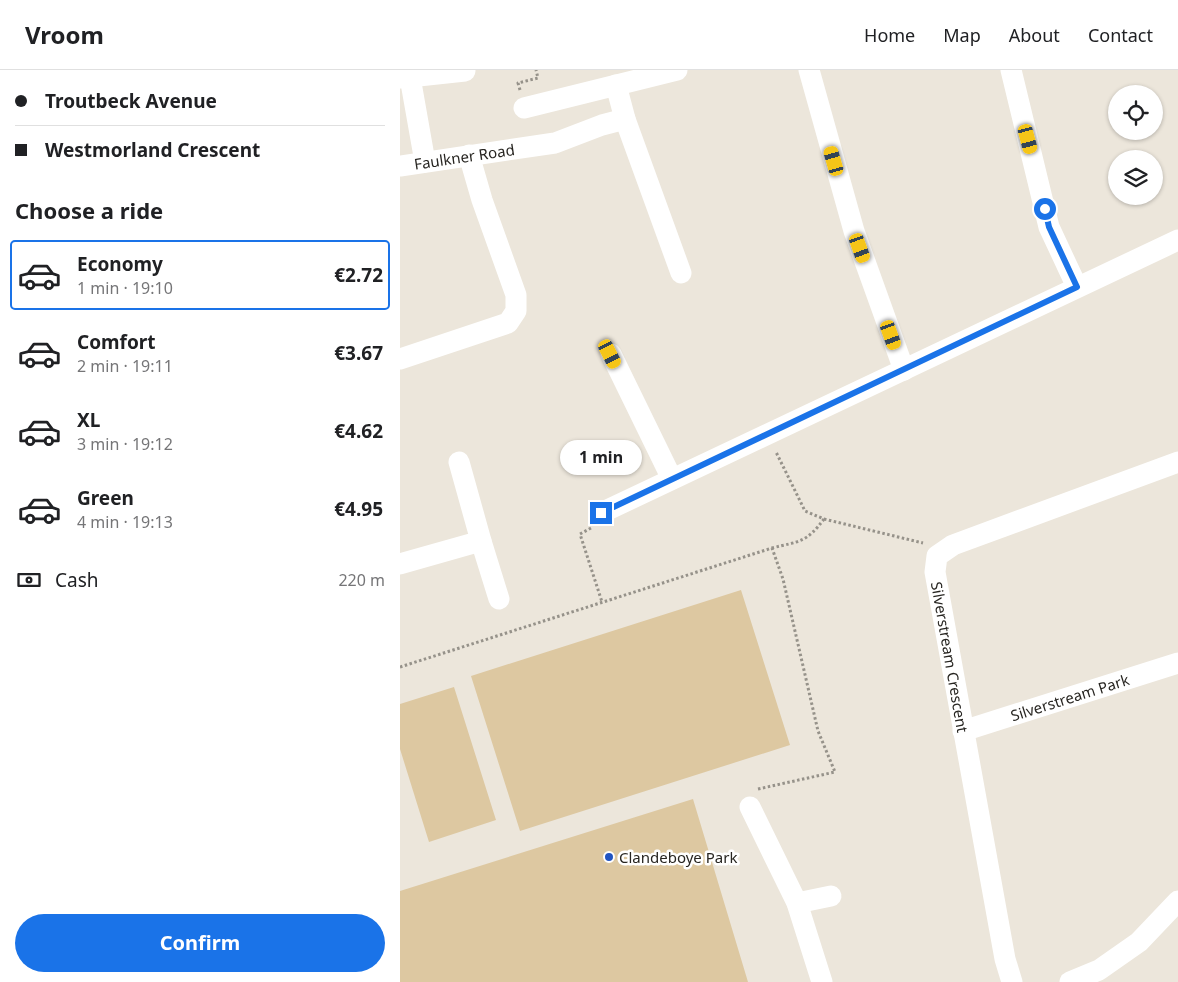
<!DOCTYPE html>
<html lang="en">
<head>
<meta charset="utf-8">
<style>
  body { margin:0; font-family:"Noto Sans",sans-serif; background:#f6f6f6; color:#202124; height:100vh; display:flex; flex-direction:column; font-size:19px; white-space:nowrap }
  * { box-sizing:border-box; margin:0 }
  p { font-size:16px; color:#757577 }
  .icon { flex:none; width:28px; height:28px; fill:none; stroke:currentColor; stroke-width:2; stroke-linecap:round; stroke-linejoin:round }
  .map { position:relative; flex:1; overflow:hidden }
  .drawer { display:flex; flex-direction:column; background:#fff; width:400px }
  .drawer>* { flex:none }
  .guide { display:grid; align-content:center; height:110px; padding:0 15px; background:#fff }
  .controls { position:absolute; left:708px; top:15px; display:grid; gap:10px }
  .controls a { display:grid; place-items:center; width:55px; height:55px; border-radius:50%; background:#fff; box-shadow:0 1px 4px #0004; font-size:25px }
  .end { position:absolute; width:22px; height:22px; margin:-11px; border:6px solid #1a73e8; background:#fff; box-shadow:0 0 0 2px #fff }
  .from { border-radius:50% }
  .bubble { position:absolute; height:35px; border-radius:18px; background:#fff; box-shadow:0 1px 4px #0004; font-size:16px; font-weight:700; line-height:35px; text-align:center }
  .car { position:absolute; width:15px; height:30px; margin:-15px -8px; border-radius:6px; box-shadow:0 0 4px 1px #0007; background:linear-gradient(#f5c518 24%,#345 0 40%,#f5c518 0 76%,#345 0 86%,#f5c518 0) }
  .guide b { display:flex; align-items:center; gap:18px; height:48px; font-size:19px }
  .guide b+b { border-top:1px solid #e0e0e0 }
  .guide i { width:12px; height:12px; background:#202124 }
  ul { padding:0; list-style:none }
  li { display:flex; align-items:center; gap:15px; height:70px; margin:0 10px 8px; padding:0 5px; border:2px solid transparent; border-radius:5px }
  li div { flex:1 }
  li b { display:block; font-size:19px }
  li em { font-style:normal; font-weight:700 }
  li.active { border-color:#1a73e8 }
  li>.icon { width:45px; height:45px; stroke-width:1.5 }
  h2 { padding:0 15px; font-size:22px; line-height:60px }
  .pay { display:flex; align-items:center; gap:12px; height:55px; padding:0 15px; font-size:19px }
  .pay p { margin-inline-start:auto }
  .action { display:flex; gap:10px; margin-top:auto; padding:10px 15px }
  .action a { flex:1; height:58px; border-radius:30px; background:#1a73e8; color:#fff; font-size:20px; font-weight:700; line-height:58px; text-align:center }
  header { display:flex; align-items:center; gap:30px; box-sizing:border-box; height:70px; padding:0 25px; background:#fff; border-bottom:1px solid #e0e0e0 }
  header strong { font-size:24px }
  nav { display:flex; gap:28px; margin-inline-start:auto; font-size:18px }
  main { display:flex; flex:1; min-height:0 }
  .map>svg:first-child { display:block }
  .green { fill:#ddc8a1 }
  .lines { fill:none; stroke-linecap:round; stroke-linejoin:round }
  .path { stroke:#96928a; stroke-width:3; stroke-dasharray:2.5 2.5; stroke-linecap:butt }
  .minor { stroke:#fff; stroke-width:21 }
  .route { stroke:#1a73e8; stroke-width:6 }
  .poi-dot { fill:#2154c1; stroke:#fff; stroke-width:2 }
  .labels { text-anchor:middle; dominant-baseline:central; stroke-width:5; stroke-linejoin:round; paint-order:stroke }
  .street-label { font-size:15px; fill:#272521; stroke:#fff }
  .poi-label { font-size:15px; fill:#272521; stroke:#fff; text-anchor:start }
</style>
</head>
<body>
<header>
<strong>Vroom</strong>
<nav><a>Home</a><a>Map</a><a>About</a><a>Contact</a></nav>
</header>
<main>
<section class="drawer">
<div class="guide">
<b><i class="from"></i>Troutbeck Avenue</b>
<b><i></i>Westmorland Crescent</b>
</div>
<h2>Choose a ride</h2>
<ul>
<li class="active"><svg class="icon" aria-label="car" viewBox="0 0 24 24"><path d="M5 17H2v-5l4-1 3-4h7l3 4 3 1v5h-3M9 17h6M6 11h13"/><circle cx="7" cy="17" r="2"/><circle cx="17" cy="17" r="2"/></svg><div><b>Economy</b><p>1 min · 19:10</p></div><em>€2.72</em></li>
<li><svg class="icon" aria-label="car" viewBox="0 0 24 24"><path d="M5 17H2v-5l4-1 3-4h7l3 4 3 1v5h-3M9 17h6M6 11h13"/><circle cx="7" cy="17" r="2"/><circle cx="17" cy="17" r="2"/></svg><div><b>Comfort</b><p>2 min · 19:11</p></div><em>€3.67</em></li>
<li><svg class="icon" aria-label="car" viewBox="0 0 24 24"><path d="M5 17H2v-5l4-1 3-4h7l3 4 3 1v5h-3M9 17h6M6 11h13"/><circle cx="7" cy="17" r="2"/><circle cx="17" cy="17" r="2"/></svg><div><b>XL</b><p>3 min · 19:12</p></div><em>€4.62</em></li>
<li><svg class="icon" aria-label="car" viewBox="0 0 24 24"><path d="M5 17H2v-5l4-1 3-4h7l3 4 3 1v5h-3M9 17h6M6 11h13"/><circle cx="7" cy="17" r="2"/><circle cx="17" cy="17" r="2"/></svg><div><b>Green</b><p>4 min · 19:13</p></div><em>€4.95</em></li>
</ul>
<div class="pay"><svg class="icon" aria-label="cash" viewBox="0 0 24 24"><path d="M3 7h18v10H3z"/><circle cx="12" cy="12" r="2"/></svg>Cash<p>220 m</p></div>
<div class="action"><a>Confirm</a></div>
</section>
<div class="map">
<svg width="778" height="912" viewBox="0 0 778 912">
  <rect width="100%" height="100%" fill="#ece6db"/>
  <!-- green -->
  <path class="green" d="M341,520L390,675L120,761L71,606Z
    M54,617L96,750L29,772L0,679V634Z
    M293,729L348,912H0V821Z"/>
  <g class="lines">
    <!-- path -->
    <path class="path" d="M120,20L118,13L138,8L136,0
      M424,449L523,473
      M191,458L180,464L202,532
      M0,597L372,478C400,471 406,473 424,449L405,441L376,382
      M358,719L435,702L418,661L383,509L372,478"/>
    <!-- minor -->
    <g class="minor">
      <path d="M409,0L454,161L504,300"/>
      <path d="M611,0L649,157L677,217"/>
      <path d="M10,7L25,92"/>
      <path d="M0,8L65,1"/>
      <path d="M216,15L225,49L281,203"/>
      <path d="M124,38L277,0"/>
      <path id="s1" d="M0,96L155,73L202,55L225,49"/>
      <path d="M211,284L272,409"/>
      <path d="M0,289L108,253L116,241V225L82,130L69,85"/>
      <path d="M201,443L778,170"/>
      <path d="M81,471L99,529"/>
      <path d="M0,494L81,471L59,392"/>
      <path id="s2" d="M563,661L778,593"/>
      <path d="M350,737L397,833L422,912"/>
      <path d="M397,833L431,826"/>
      <path d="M612,912L605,889L535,502L537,486L553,475L778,392"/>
      <path d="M670,912L699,900L739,872L778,831"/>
    </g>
  </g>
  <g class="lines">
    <!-- route -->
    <path class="route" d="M201,443L677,217L649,157L645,139"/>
  </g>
  <!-- markers -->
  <circle class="poi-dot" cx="209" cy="787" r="5"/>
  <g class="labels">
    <!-- street labels -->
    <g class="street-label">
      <text stroke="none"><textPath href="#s1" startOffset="65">Faulkner Road</textPath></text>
      <text transform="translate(550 587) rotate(80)">Silverstream Crescent</text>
      <text stroke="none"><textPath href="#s2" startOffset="112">Silverstream Park</textPath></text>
    </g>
    <!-- poi labels -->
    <g class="poi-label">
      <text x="219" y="787">Clandeboye Park</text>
    </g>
  </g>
</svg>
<div class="controls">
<a><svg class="icon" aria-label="locate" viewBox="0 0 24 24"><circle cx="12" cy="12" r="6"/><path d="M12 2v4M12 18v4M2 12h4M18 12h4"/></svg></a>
<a><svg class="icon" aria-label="layers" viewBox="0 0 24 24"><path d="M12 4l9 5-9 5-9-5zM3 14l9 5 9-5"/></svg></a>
</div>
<i class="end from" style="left:645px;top:139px"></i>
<i class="end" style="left:201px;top:443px"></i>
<div class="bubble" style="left:160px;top:370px;width:82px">1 min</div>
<i class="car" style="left:628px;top:69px;rotate:165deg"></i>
<i class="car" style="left:434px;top:91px;rotate:344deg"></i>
<i class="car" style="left:460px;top:178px;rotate:160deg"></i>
<i class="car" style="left:491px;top:265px;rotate:160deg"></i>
<i class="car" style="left:210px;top:284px;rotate:153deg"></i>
</div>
</main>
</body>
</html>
